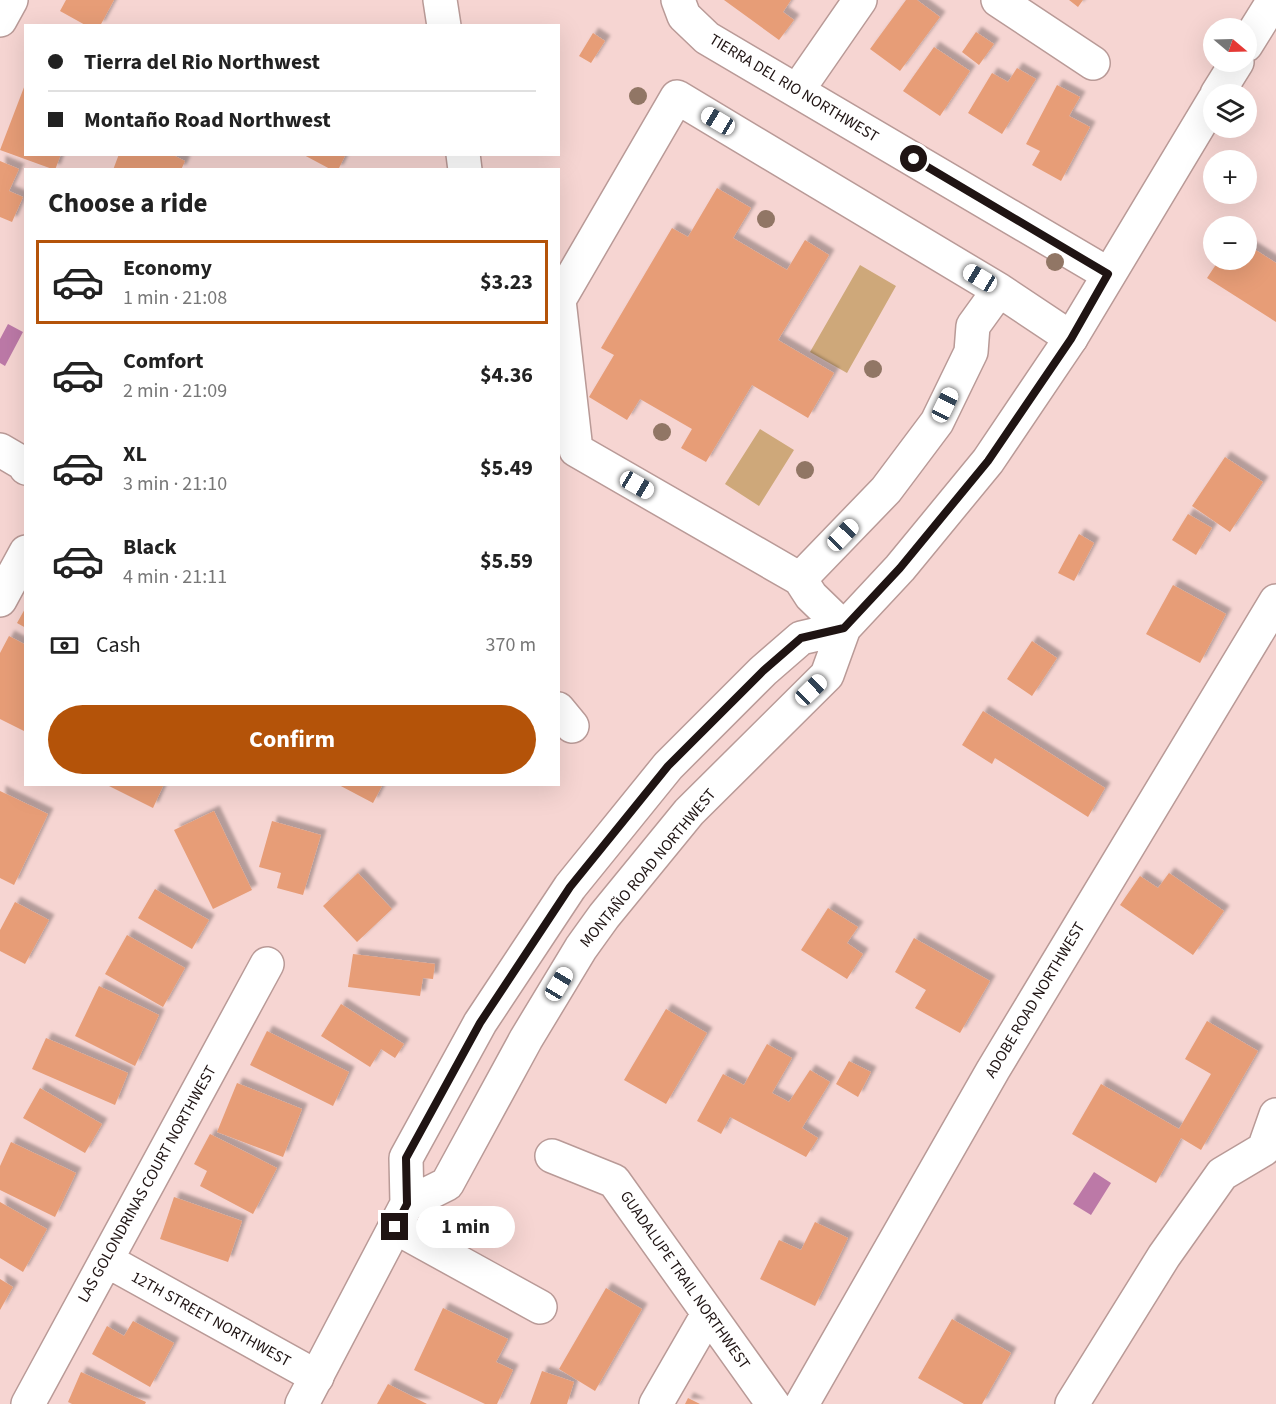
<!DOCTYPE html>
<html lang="en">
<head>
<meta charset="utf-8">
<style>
  body { margin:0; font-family:"Source Sans 3",sans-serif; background:#f6f6f6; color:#222; height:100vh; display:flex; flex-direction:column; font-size:22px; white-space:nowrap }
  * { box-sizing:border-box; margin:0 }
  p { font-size:20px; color:#767676 }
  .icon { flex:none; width:33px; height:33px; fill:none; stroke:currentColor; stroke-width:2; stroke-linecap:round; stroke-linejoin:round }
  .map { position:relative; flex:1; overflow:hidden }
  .drawer { position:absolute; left:24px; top:168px; width:536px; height:618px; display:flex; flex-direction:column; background:#fff; border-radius:0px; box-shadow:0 6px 24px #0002 }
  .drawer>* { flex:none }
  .banner { position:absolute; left:24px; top:24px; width:536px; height:132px; border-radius:0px; box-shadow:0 6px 24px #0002; display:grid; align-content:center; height:132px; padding:0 24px; background:#fff }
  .needle { width:39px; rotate:109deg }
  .tools { position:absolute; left:1203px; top:18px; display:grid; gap:12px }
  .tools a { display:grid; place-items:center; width:54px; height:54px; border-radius:50%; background:#fff; box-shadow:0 6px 24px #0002; font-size:30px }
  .end { position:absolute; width:27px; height:27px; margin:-14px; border:8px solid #1f1413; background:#fff; box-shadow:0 0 0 3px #fff }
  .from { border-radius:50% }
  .bubble { position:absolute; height:42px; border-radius:21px; background:#fff; box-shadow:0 6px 24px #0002; font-size:20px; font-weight:700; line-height:42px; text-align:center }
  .car { position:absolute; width:18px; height:36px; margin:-18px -9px; border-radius:8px; box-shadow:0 0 4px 2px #0007; background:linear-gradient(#fff 24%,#345 0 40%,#fff 0 76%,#345 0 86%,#fff 0) }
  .banner b { display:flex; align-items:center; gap:21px; height:57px; font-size:22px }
  .banner b+b { border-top:2px solid #e0e0e0 }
  .banner i { width:15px; height:15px; background:#222 }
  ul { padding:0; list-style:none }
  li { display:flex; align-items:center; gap:18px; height:84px; margin:0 12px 9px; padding:0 12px; border:3px solid transparent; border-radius:0px }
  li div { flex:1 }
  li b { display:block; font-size:22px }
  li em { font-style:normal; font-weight:700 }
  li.on { border-color:#b45309 }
  li>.icon { width:54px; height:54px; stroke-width:1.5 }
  h2 { padding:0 24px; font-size:27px; line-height:72px }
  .pay { display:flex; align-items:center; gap:15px; height:66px; padding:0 24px; font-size:22px }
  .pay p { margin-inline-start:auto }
  .button { display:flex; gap:12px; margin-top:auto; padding:12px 24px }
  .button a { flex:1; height:69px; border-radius:36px; background:#b45309; color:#fff; font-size:24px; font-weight:700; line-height:69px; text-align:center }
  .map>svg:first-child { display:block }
  .green { fill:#cea87a }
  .water { fill:#bc79a7 }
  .building { fill:#e79d77; filter:url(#shadow) }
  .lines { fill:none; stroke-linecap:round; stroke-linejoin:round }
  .minor-casing { stroke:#b99a97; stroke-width:36 }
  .major-casing { stroke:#b99a97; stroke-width:36 }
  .minor { stroke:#fff; stroke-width:33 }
  .major { stroke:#fff; stroke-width:33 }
  .tree { fill:#917665 }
  .route { stroke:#1f1413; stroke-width:8 }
  .labels { text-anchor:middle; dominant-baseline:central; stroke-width:5; stroke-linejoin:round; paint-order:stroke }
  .street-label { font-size:16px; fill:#1f1413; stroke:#fff }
</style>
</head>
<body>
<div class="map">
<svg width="1276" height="1404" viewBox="0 0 1276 1404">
  <defs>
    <filter id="shadow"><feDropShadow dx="5.5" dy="-5.5" stdDeviation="1.5" flood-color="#0004"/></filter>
  </defs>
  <rect width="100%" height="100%" fill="#f6d5d2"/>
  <!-- green -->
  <path class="green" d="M860,265L896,286L847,373L810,352Z
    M760,429L794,450L759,506L725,484Z"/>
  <!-- water -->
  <path class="water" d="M8,324L23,332L5,366L0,363V339Z
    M1094,1172L1111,1183L1091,1215L1073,1204Z"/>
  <!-- building -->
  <path class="building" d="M66,0H114L100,26H87L60,11Z
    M724,0H791L783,12L794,20L779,40Z
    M906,0H917L940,17L900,71L870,49Z
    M1069,0H1083L1078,7Z
    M976,32L994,44L979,65L962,52Z
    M593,33L605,41L591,63L579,56Z
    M934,47L970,71L940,116L903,91Z
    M1017,68L1036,79L1002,134L968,113L992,73L1008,82Z
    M26,82V154H61L55,170L0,150Z
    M1057,85L1080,97L1069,116L1090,127L1061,181L1032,165L1040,151L1026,144Z
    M119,154H171L185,161L181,170H113Z
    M302,154H346L338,170H332Z
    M0,161L19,169L9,191L23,197L12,222L0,217Z
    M717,188L751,208L733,238L787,270L805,240L829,255L778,340L834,373L808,418L752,385L706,462L681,448L692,429L640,399L627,420L589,397L614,355L601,348L672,228L688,237Z
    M1246,244L1276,263V322L1207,278L1219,260H1246Z
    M1225,457L1263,482L1230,532L1192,506Z
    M1188,514L1212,528L1196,555L1172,540Z
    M1079,534L1094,543L1074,581L1058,573Z
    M1173,585L1226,614L1200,663L1146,634Z
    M26,607V628L17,623Z
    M9,636L26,645V732L0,719V653Z
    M1032,641L1057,658L1032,696L1007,679Z
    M983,711L1105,788L1088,817L995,758L992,764L962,745Z
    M105,784H164L153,808Z
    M337,784H383L373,803Z
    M0,791L48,814L14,885L0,878Z
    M214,811L252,890L213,909L174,830Z
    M272,821L321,835L303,895L277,888L281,873L259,867Z
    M358,873L392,909L357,942L323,906Z
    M1169,873L1224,911L1193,955L1120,905L1140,876L1158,888Z
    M155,889L209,920L192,949L138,918Z
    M15,902L49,920L25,964L0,951V930Z
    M828,908L858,927L847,943L863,954L847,979L801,950Z
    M127,935L185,968L163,1007L105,974Z
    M914,938L990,981L960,1033L915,1008L926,990L895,972Z
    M353,954L435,964L433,979L423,978L420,996L348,987Z
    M99,986L159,1015L135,1066L75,1036Z
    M341,1004L404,1044L395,1058L381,1049L370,1067L321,1036Z
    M666,1009L707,1033L666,1104L624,1080Z
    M1207,1021L1258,1051L1201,1150L1181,1138L1156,1183L1072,1134L1101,1084L1179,1129L1211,1074L1185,1059Z
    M267,1031L349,1072L333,1106L250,1065Z
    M46,1038L128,1073L115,1105L32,1069Z
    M767,1044L792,1058L772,1093L789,1102L810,1070L830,1082L802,1128L818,1138L806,1157L730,1117L721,1134L697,1121L723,1074L744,1085Z
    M849,1061L871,1072L858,1097L836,1084Z
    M237,1083L302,1109L283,1157L217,1132Z
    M40,1088L102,1124L85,1153L23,1118Z
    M210,1134L277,1168L253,1214L200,1186L207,1171L194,1164Z
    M11,1142L76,1173L55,1217L0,1190V1166Z
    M174,1197L242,1221L228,1262L160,1239Z
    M0,1202L47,1229L23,1272L0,1258Z
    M815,1222L848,1238L815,1306L760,1279L779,1240L801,1250Z
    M0,1279L13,1287L0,1310Z
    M606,1288L642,1309L595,1391L559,1369Z
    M443,1308L508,1339L496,1362L513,1370L497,1404H485L414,1370Z
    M952,1319L1011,1353L982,1404H964L918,1378Z
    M133,1321L174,1343L150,1387L92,1354L107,1326L124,1336Z
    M542,1371L574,1382L567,1404H530Z
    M81,1372L146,1402L145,1404H72L68,1402Z
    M388,1384L427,1404H377Z
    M688,1398L700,1404H685Z"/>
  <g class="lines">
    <defs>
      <path id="minor" d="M440,0L444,26
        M678,0L684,16L707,38L1108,274
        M998,0L1093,63
        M0,20L11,0
        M797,91L860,0
        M463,154L465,170
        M0,450L24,464L26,468
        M800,579L886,490L937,422L971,352L973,326L999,290
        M0,600L26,552
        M844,628L811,596L800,579L576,450L559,300L677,97L999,290L1071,338
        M558,709L572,726
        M552,1156L614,1181L773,1404
        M395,1227L540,1307
        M106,1260L317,1377
        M28,1404L267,964
        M656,1404L708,1314
        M802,1404L993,1070L1276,601
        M1072,1404L1164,1256L1222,1174L1264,1149L1276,1115"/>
      <path id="major" d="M1246,45L1274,0
        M1217,94L1237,62
        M407,1204L447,1184L526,1039L581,948L604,916L689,812L827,675L844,628L900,568L988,461L1071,338L1214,100
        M302,1404L407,1204L406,1158L480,1023L570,887L668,766L763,671L801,638L844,628"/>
    </defs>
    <!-- minor casing -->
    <use href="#minor" class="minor-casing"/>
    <!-- major casing -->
    <use href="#major" class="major-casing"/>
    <!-- minor -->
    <use href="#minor" class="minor"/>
    <!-- major -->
    <use href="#major" class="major"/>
  </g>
  <!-- trees -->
  <g class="tree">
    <circle cx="638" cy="96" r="9"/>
    <circle cx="766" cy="219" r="9"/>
    <circle cx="1055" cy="262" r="9"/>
    <circle cx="873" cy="369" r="9"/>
    <circle cx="662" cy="432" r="9"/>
    <circle cx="805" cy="470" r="9"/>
  </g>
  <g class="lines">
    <!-- route -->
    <path class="route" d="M395,1227L407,1204L406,1158L480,1023L570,887L668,766L763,671L801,638L844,628L900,568L988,461L1071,339L1108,274L914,159"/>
  </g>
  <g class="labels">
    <!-- street labels -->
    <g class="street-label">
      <text transform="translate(794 88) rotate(31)">TIERRA DEL RIO NORTHWEST</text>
      <text transform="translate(648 868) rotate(-50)">MONTAÑO ROAD NORTHWEST</text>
      <text transform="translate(1035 1000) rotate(-59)">ADOBE ROAD NORTHWEST</text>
      <text transform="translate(147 1184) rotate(-61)">LAS GOLONDRINAS COURT NORTHWEST</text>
      <text transform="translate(685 1280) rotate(55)">GUADALUPE TRAIL NORTHWEST</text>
      <text transform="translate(211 1319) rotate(29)">12TH STREET NORTHWEST</text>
    </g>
  </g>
</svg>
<div class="tools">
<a><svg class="needle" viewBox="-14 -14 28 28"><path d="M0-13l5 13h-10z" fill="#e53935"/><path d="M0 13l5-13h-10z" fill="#767676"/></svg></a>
<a><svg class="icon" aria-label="layers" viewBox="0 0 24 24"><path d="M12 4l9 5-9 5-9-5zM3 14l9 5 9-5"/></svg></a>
<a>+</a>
<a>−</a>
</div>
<i class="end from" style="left:914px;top:159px"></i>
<i class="end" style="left:395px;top:1227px"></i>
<div class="bubble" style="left:416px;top:1206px;width:99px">1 min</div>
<i class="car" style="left:718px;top:121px;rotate:301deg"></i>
<i class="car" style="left:980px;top:278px;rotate:301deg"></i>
<i class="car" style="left:945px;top:405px;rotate:26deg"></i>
<i class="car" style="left:637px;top:485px;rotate:120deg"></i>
<i class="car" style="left:843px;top:535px;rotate:44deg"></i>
<i class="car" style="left:811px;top:690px;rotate:46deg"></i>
<i class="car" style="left:559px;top:984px;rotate:31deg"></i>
<div class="banner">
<b><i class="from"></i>Tierra del Rio Northwest</b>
<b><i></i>Montaño Road Northwest</b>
</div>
<section class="drawer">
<h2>Choose a ride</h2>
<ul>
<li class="on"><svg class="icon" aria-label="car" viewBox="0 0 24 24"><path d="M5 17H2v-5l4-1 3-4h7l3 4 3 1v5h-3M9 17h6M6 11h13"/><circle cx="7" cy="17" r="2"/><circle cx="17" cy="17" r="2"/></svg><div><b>Economy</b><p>1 min · 21:08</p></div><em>$3.23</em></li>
<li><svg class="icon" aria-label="car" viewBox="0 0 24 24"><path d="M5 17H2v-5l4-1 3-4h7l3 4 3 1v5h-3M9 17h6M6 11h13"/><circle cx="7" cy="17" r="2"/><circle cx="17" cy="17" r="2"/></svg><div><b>Comfort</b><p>2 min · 21:09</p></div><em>$4.36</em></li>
<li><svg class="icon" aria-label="car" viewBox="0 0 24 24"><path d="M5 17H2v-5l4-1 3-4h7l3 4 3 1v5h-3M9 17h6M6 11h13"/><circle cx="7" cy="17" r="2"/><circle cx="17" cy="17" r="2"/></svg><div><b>XL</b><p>3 min · 21:10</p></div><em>$5.49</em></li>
<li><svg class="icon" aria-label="car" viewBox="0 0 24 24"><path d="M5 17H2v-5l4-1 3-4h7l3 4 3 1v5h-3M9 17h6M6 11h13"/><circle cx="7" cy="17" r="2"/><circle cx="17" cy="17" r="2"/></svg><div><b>Black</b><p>4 min · 21:11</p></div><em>$5.59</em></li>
</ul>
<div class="pay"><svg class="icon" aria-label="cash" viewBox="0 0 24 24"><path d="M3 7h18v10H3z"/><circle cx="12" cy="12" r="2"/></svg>Cash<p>370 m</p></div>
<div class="button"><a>Confirm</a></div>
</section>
</div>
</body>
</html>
